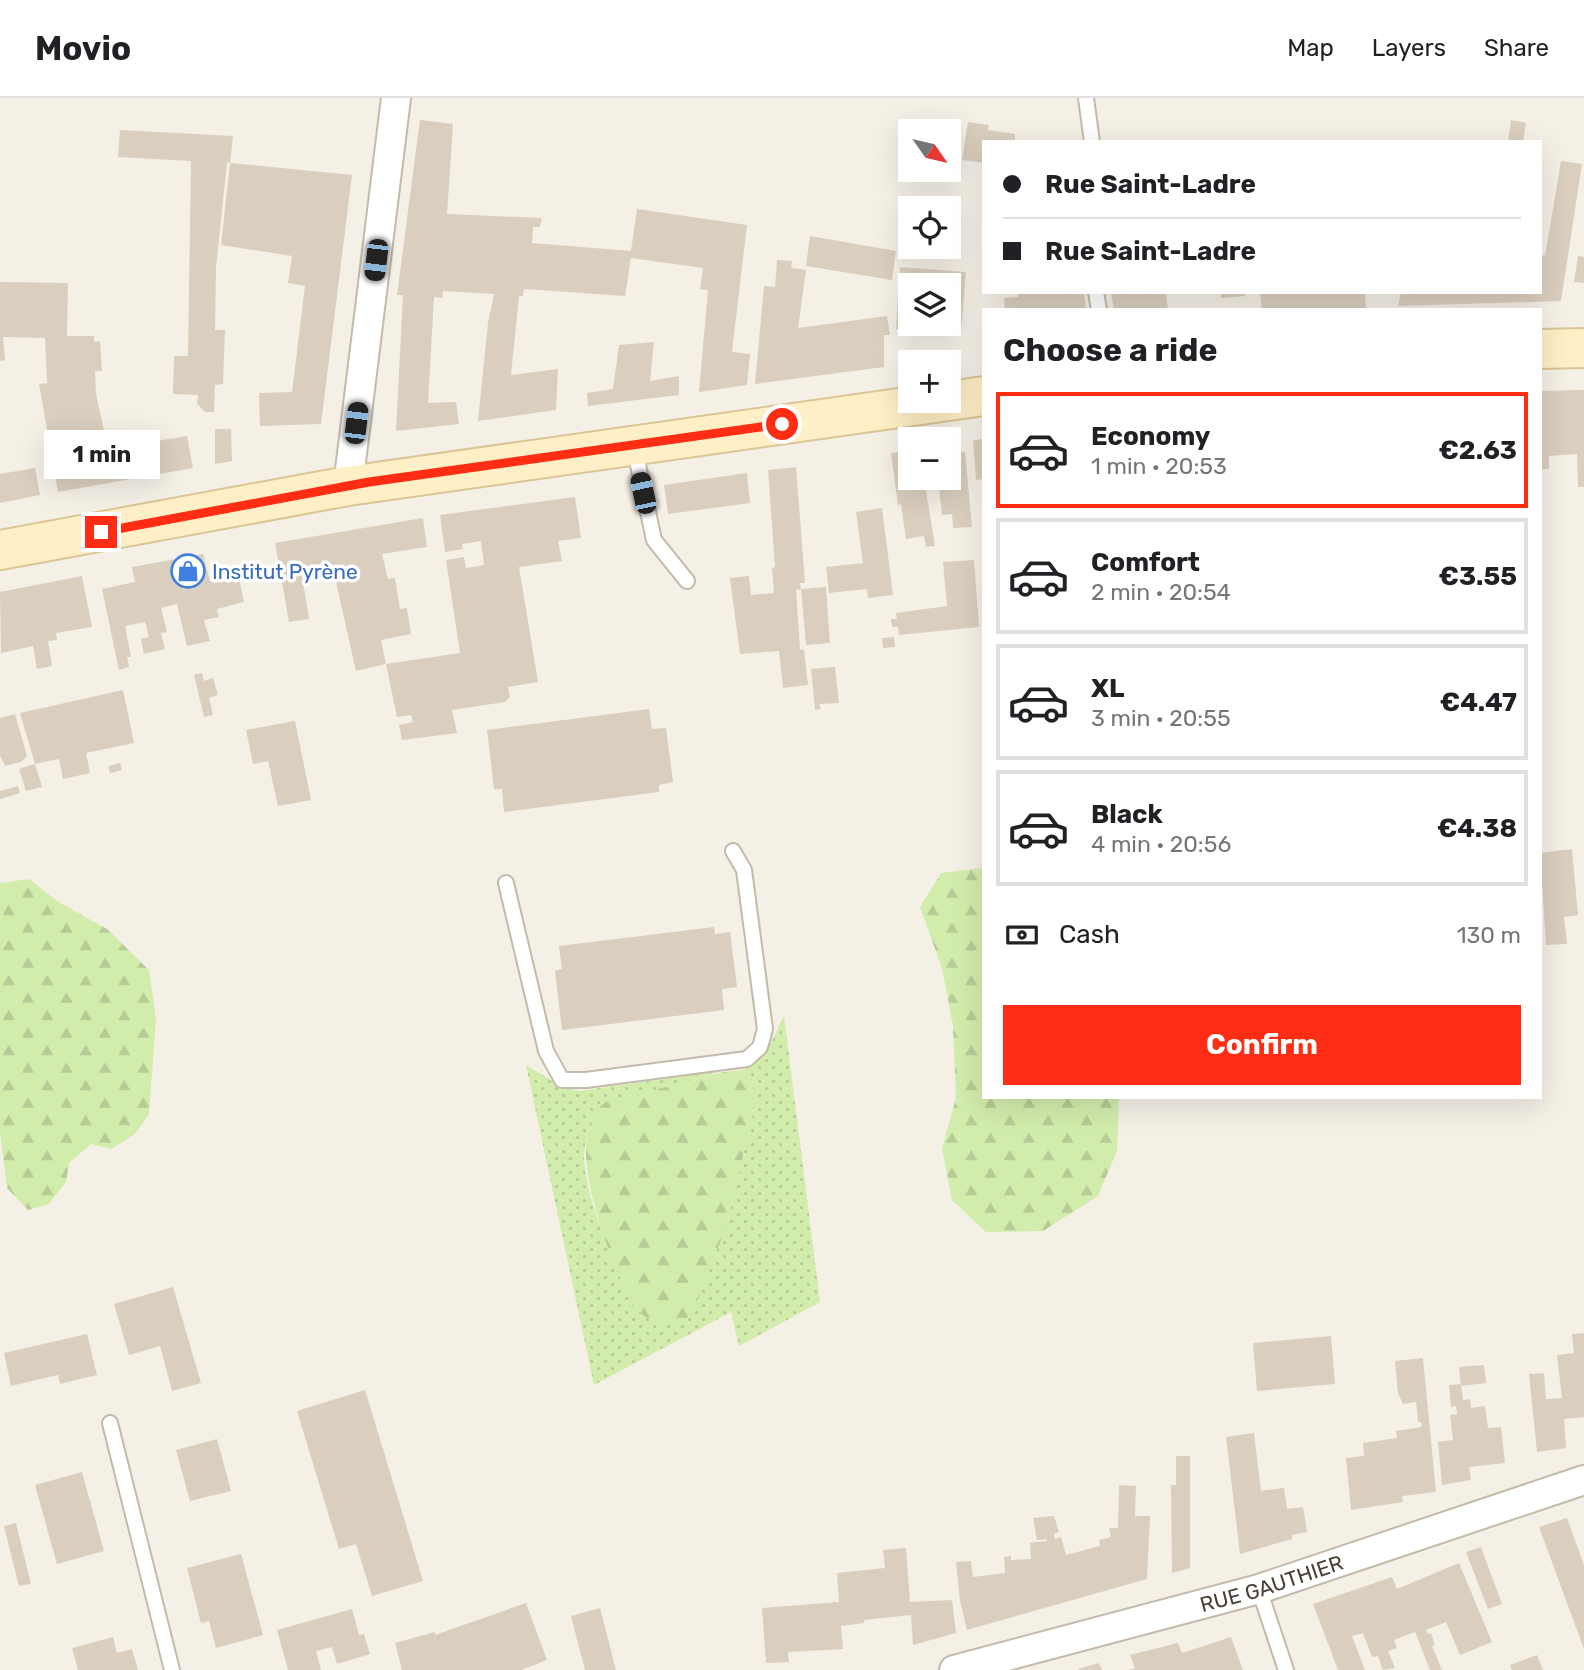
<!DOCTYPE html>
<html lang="en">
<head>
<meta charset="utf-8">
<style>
  body { margin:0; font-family:Rubik,sans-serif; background:#f6f6f6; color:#202124; height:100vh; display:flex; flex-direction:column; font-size:26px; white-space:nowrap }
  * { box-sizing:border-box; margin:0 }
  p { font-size:23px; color:#757577 }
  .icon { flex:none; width:38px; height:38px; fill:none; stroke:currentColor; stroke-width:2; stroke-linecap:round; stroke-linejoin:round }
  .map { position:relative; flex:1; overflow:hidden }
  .side { position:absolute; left:982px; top:210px; width:560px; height:791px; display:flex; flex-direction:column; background:#fff; border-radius:0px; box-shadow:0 7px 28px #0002 }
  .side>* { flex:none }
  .guide { position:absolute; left:982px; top:42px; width:560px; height:154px; border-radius:0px; box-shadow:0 7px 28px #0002; display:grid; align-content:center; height:154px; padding:0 21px; background:#fff }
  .needle { width:46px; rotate:124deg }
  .fabs { position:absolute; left:898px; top:21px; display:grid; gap:14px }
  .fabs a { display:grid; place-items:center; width:63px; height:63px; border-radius:0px; background:#fff; box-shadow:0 7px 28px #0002; font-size:35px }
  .end { position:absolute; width:32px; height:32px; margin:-16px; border:9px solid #ff2d13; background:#fff; box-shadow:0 0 0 4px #fff }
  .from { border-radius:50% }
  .bubble { position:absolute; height:49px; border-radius:0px; background:#fff; box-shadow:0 7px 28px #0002; font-size:23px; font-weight:700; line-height:49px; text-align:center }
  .car { position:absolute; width:21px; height:42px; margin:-21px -10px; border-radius:9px; box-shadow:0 0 5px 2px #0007; background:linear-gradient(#222 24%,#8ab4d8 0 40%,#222 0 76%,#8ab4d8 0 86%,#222 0) }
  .guide b { display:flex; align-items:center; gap:24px; height:66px; font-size:26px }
  .guide b+b { border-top:2px solid #e0e0e0 }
  .guide i { width:18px; height:18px; background:#202124 }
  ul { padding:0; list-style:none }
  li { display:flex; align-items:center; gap:21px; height:116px; margin:0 14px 10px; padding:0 7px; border:4px solid #e0e0e0; border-radius:0px }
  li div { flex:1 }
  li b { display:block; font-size:26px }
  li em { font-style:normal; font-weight:700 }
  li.current { border-color:#ff2d13 }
  li>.icon { width:63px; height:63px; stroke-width:1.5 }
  h2 { padding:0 21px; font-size:32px; line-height:84px }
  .pay { display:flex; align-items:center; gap:18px; height:77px; padding:0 21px; font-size:26px }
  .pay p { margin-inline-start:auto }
  .cta { display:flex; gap:14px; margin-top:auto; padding:14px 21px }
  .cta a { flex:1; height:80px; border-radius:0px; background:#ff2d13; color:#fff; font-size:28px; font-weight:700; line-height:80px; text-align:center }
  header { display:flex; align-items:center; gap:42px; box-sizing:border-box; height:98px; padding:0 35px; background:#fff; border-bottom:2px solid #e0e0e0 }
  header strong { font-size:33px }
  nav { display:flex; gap:38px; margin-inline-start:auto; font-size:24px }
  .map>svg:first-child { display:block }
  .green { fill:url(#green-dots) }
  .forest { fill:url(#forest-firs) }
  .building { fill:#dacebe; fill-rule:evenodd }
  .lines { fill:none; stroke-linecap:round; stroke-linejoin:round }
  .lane-casing { stroke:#c4baab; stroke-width:18 }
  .street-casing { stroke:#c4baab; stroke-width:32 }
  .secondary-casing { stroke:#dbc595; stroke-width:42 }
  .lane { stroke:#fff; stroke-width:14 }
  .street { stroke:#fff; stroke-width:28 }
  .secondary { stroke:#ffefc6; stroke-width:38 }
  .route { stroke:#ff2d13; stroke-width:9 }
  .labels { text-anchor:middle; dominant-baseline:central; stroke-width:7; stroke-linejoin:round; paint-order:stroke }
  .shop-label { font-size:21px; fill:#366cbe; stroke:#fff; text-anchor:start }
  .street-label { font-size:21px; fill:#484035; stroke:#fff }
</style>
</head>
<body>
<header>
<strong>Movio</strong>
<nav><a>Map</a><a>Layers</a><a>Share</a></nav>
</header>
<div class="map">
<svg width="1584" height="1572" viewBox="0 0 1584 1572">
  <defs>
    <pattern id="green-dots" width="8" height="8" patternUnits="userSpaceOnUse" patternTransform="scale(1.75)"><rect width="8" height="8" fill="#d2ecac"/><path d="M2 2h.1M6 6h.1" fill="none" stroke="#b6cb95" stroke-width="1.8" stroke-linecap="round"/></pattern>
    <pattern id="forest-firs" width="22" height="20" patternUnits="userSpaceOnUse" patternTransform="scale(1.75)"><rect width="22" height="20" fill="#d2ecac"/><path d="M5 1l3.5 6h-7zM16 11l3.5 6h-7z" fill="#b6cb95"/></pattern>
  </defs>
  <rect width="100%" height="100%" fill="#f5f0e6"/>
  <!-- green -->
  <path class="green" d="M784,918L820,1204L739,1248L731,1214L594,1287L526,967L564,990L579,993L720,973L681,986L589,1028C587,1038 584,1050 584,1061C587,1107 612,1154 628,1197L726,1129L754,1011V992L743,972C768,961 772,940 784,918Z"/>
  <!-- forest -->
  <path class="forest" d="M983,770L984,999H1119L1117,1053L1098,1098L1043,1133L986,1134L952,1102L942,1051L956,1000L953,929L942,870L920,809L941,775Z
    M29,781L57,803L107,831L149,872L156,921L149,1016L135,1036L111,1051L91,1046L69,1065L66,1084L49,1106L28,1112L7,1090L0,1034V785Z
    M743,972L754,992V1011L726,1129L692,1216L679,1225L662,1226L647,1220L635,1211C614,1170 558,1041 603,1006C613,999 656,992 670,988C695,982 717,973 743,972Z"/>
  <!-- building -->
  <path class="building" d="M420,22L453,26L447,116L542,120L540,129H533L532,145L631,153L637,111L747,127L732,254L750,256L747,287L699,294L708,192L700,191L703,170L631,160L625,198L524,191L523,198H519L511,277L558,271L556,312L478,323L488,225L494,196L443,193L442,200L434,199L428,305L456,304L459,326L396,333L403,197H397Z
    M1511,22L1526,25L1523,44H1508Z
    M968,24L989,27L988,32L1015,36V44H984V65L962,62Z
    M120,32L233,38L230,65H227L216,170L215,232H225L223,286L215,287L214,314H205L197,306L198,297L173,296L174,258H188L191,63L118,59Z
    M1561,63L1582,66L1561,203L1398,208L1401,194H1540V158L1545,157Z
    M230,65L352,77L321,326L260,328L259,295L292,294L305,188L288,185L292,158L221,147Z
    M810,138L896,153L892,182L806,168Z
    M1578,158L1584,159V185L1574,184Z
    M777,162L792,163L791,170L806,172L798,230L887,218L890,237H884V269L755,286L764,188L775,189Z
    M900,169L966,174L961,235L896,231ZM910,187H948V226H910Z
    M0,184L68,185L67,238H94V244L100,243L102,273H95L96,296L108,351L187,338L193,370L58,394L39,286L47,285L45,240L3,239L5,262L0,263Z
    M1018,194H1084L1086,212H1005L1004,200L1018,199Z
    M1111,194H1166L1168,212H1114Z
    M1221,194H1244L1245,198L1221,200Z
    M1260,194H1365L1366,210L1262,212Z
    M654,244L650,283L679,278V297L588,308L587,295L613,291L619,247Z
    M1584,292V389H1578L1577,356L1549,358V371H1540V293Z
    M215,331H231L232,363L215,366Z
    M984,341V381L976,382L973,342Z
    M910,353V380H924L935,448L926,449L924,438L906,441L901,406L898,407L891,355Z
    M965,354L972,429L953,430L952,416L942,417L938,380H948V356Z
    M796,369L805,485H800L801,491L796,492L800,551L804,552L808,587L783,590L779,553L740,556L730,480L749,478L751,497L774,495L772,470L775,469L768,372Z
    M35,370L40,397L0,405V376Z
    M747,375L750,405L668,416L664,387Z
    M575,399L581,440L558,443L562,463L519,469L538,584L508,589L510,599L505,604L452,612L457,635L402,642L399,627L413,624L411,617L397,619L386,566L460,555L446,462L464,459L466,470L484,467L481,443L462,446L463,451L445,454L440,417Z
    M882,410L893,497L868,500L867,491L829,495L826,469L863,465L856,414Z
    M423,420L427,449L382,456L388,481L395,480L400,511L407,510L411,536L381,542L386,566L356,573L332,466L301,471L309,521L289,524L275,445Z
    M203,456L210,483L238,476L244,504L217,511L219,519L204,522L210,543L187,548L177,506L161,510L167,534L161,535L165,551L144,556L141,541L149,539L145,524L125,528L131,559H127L129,569L119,572L102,491L135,484L132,469Z
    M974,462L979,529L899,537L898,529H892L891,521H897L896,515L947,508L943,464Z
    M82,478L92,529L56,535L57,542L48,543L52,568L37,571L33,548L1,555L0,494Z
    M826,489L830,545L806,547L801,491Z
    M894,539L895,549L883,550L882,540Z
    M835,569L839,605L819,606L821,611L815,612L811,571Z
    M202,575L204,583L213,580L218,597L209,600L213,617L204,619L194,577Z
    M123,592L134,645L86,655L90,675L63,681L59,661L35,666L42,689L26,693L19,671L35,666L20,615Z
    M649,611L652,631L666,630L673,684L659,687V694L504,714L502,691H494L487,632Z
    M15,616L27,658L21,664L5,668L0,658V620Z
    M295,623L311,702L278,708L268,663L253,666L246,632Z
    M120,665L122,672L110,675L108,668Z
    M18,688L20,695L0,701V693Z
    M1572,751L1578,817L1564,819L1567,846L1546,847L1540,755Z
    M714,829L715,836L730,834L737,889L722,891L724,912L562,932L555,873L562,871L559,848Z
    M173,1189L201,1285L172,1293L160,1248L129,1257L114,1206Z
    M1584,1235V1319L1564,1321L1566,1350L1537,1354L1529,1276L1544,1275L1546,1301L1562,1300L1557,1257L1574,1255L1572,1236Z
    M87,1236L97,1277L60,1286L58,1277L11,1288L4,1255Z
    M1331,1238L1335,1286L1257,1293L1253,1245Z
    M1423,1260L1436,1394L1402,1398L1403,1404L1351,1412L1346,1360L1364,1358L1363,1345L1397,1340L1396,1333L1422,1329L1421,1324H1418L1416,1304L1403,1306L1398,1295L1395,1263Z
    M1484,1267L1486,1285L1461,1288L1459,1269Z
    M1461,1286L1463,1302L1470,1301L1471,1310L1485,1308L1488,1330L1501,1329L1505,1365L1469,1369L1471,1382L1442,1387L1438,1344L1453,1342L1450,1317L1457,1316L1456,1308L1451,1309L1449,1287Z
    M365,1292L423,1483L372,1498L356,1446L339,1451L297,1313Z
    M1254,1335L1261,1393L1284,1390L1287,1411L1303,1409L1307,1434L1292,1437V1441L1240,1456L1226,1339Z
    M217,1341L231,1393L190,1403L176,1352Z
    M1176,1358H1190V1470L1172,1475L1171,1387H1176Z
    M82,1374L104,1453L57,1466L35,1387Z
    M1119,1387L1136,1388L1135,1418H1150L1147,1481L967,1532L960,1503L956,1464L971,1463L973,1479L1005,1475L1004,1459L1011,1458V1462L1031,1461L1030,1445L1047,1443V1441L1037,1442L1033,1420L1054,1418L1059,1434L1054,1436L1055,1441L1061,1439L1066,1457L1100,1448L1099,1442L1111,1439L1109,1430H1118Z
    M1567,1420L1584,1467V1551L1539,1429Z
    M16,1425L31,1486L19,1488L4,1428Z
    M1481,1449L1502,1506L1488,1511L1466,1454Z
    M906,1450L910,1504L952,1502L956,1535L913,1547L911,1517L864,1522V1525L841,1528L843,1551L788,1554L789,1564L766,1565L762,1510L839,1504L837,1475L885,1470L883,1452Z
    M241,1456L263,1537L216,1550L209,1523L201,1525L187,1470Z
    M1459,1465L1492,1544L1460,1557L1446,1524L1426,1532L1428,1536L1431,1535L1435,1547L1432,1548L1442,1572H1430L1415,1534L1394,1542L1397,1550L1388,1553L1395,1570L1383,1572L1378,1558L1372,1559L1363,1535L1352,1538L1365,1572H1338L1313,1506L1392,1479L1397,1491Z
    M526,1505L547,1562L521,1572H402L395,1545L435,1534V1537Z
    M600,1510L616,1572H585L571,1518Z
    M352,1511L359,1537L364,1536L370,1556L337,1566L332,1549L316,1553L321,1572H288L277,1532Z
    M113,1539L117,1555L132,1551L138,1572H78L72,1550Z
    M1231,1539L1243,1572H1129L1135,1570L1130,1557L1178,1545L1182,1555Z
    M1537,1557L1543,1572H1512L1510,1567Z
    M1099,1565L1102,1572H1078V1571Z"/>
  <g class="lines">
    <defs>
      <path id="lane" d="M1086,0L1092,44
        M1096,194L1099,212
        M634,348L654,442L687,483
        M506,785L546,953L562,982H586L747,961L760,949L765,931L744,772L733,753
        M110,1325L172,1572
        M1259,1491L1286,1572"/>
      <g id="street">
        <path d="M348,388L396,0"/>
        <path id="s1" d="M954,1572L1259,1491L1584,1382"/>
      </g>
      <path id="secondary" d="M1540,251L1584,250
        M0,452L348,388L984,298"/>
    </defs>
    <!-- lane casing -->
    <use href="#lane" class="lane-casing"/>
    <!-- street casing -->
    <use href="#street" class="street-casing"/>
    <!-- secondary casing -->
    <use href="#secondary" class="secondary-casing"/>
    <!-- lane -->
    <use href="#lane" class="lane"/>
    <!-- street -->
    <use href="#street" class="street"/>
    <!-- secondary -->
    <use href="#secondary" class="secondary"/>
  </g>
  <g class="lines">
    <!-- route -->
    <path class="route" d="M101,434L369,384L782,326"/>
  </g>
  <!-- icons -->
  <defs>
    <symbol id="shop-ring" viewBox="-11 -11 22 22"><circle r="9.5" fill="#fff" stroke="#3f7fe0" stroke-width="1.5"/><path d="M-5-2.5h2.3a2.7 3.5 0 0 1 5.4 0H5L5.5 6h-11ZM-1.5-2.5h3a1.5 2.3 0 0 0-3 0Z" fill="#3f7fe0"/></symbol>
  </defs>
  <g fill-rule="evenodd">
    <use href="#shop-ring" x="169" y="454" width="38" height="38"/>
  </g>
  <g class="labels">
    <!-- shop labels -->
    <g class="shop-label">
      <text x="212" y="473">Institut Pyrène</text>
    </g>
    <!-- street labels -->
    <g class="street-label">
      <text stroke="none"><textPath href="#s1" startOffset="329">RUE GAUTHIER</textPath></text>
    </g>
  </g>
</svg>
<div class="fabs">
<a><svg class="needle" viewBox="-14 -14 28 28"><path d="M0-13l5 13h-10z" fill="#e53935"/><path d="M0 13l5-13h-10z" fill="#757577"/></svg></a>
<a><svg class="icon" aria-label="locate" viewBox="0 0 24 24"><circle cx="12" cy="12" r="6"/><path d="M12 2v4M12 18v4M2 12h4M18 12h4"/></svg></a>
<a><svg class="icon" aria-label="layers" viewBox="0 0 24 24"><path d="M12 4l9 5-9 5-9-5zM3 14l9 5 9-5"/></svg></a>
<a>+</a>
<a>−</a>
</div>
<i class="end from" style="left:782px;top:326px"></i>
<i class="end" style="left:101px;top:434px"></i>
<div class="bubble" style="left:44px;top:332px;width:116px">1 min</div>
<i class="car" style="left:376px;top:162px;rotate:187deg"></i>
<i class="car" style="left:356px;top:325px;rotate:7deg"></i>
<i class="car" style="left:643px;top:395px;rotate:348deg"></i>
<div class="guide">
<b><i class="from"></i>Rue Saint-Ladre</b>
<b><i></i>Rue Saint-Ladre</b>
</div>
<section class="side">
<h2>Choose a ride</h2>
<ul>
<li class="current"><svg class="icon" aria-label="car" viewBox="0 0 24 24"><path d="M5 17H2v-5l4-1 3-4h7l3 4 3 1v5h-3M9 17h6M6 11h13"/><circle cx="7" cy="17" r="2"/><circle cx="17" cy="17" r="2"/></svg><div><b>Economy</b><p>1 min · 20:53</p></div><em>€2.63</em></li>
<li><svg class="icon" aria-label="car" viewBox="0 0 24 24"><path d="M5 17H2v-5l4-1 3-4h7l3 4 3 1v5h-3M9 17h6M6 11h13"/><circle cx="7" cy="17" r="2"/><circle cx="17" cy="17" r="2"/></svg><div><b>Comfort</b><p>2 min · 20:54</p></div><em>€3.55</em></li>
<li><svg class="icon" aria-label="car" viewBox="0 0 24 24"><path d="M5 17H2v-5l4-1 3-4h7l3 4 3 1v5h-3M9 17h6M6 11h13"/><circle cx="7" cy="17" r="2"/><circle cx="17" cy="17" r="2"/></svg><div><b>XL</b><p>3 min · 20:55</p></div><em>€4.47</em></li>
<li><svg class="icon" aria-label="car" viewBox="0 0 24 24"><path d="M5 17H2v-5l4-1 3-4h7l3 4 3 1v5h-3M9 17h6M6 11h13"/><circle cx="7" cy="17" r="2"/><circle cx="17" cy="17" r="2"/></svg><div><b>Black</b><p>4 min · 20:56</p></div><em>€4.38</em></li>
</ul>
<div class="pay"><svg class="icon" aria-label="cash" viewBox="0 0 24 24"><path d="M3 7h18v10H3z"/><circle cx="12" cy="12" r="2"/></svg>Cash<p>130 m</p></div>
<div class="cta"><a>Confirm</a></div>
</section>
</div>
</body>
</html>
